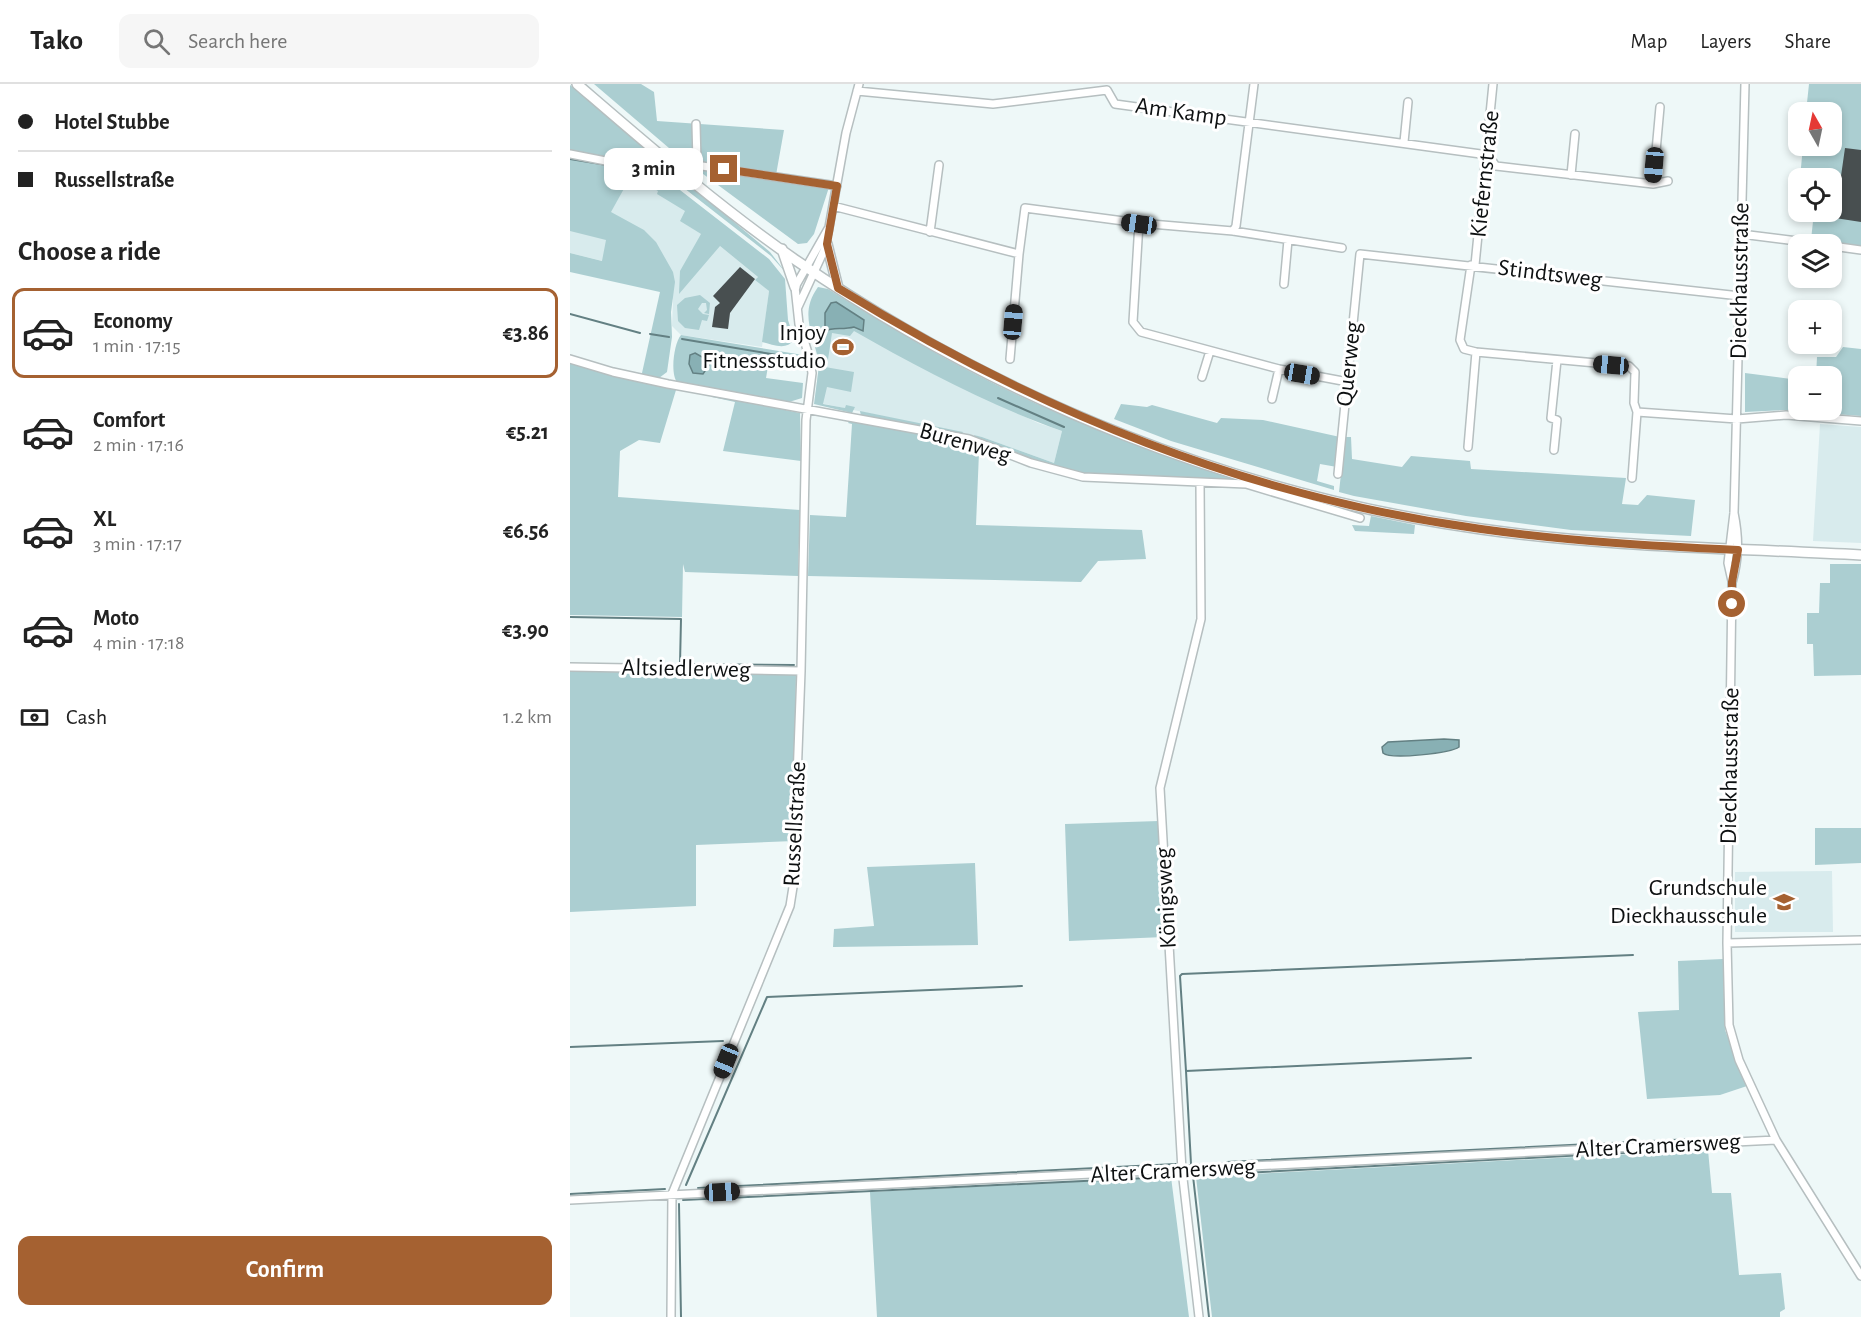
<!DOCTYPE html>
<html lang="en">
<head>
<meta charset="utf-8">
<style>
  body { margin:0; font-family:"Alegreya Sans",sans-serif; background:#f6f6f6; color:#222; height:100vh; display:flex; flex-direction:column; font-size:22px; white-space:nowrap }
  * { box-sizing:border-box; margin:0 }
  p { font-size:20px; color:#767676 }
  .icon { flex:none; width:33px; height:33px; fill:none; stroke:currentColor; stroke-width:2; stroke-linecap:round; stroke-linejoin:round }
  .map { position:relative; flex:1; overflow:hidden }
  .details { display:flex; flex-direction:column; background:#fff; width:570px }
  .details>* { flex:none }
  .top-card { display:grid; align-content:center; height:132px; padding:0 18px; background:#fff }
  .needle { width:39px; rotate:351deg }
  .controls { position:absolute; left:1218px; top:18px; display:grid; gap:12px }
  .controls a { display:grid; place-items:center; width:54px; height:54px; border-radius:12px; background:#fff; box-shadow:0 3px 9px #0003; font-size:30px }
  .end { position:absolute; width:27px; height:27px; margin:-14px; border:8px solid #a56131; background:#fff; box-shadow:0 0 0 3px #fff }
  .from { border-radius:50% }
  .bubble { position:absolute; height:42px; border-radius:12px; background:#fff; box-shadow:0 3px 9px #0003; font-size:20px; font-weight:700; line-height:42px; text-align:center }
  .car { position:absolute; width:18px; height:36px; margin:-18px -9px; border-radius:8px; box-shadow:0 0 4px 2px #0007; background:linear-gradient(#222 24%,#8ab4d8 0 40%,#222 0 76%,#8ab4d8 0 86%,#222 0) }
  .top-card b { display:flex; align-items:center; gap:21px; height:57px; font-size:22px }
  .top-card b+b { border-top:2px solid #e0e0e0 }
  .top-card i { width:15px; height:15px; background:#222 }
  ul { padding:0; list-style:none }
  li { display:flex; align-items:center; gap:18px; height:90px; margin:0 12px 9px; padding:0 6px; border:3px solid transparent; border-radius:12px }
  li div { flex:1 }
  li b { display:block; font-size:22px }
  li em { font-style:normal; font-weight:700 }
  li.selected { border-color:#a56131 }
  li>.icon { width:54px; height:54px; stroke-width:1.5 }
  h2 { padding:0 18px; font-size:27px; line-height:72px }
  .pay { display:flex; align-items:center; gap:15px; height:66px; padding:0 18px; font-size:22px }
  .pay p { margin-inline-start:auto }
  .cta { display:flex; gap:12px; margin-top:auto; padding:12px 18px }
  .cta a { flex:1; height:69px; border-radius:12px; background:#a56131; color:#fff; font-size:24px; font-weight:700; line-height:69px; text-align:center }
  header { display:flex; align-items:center; gap:36px; box-sizing:border-box; height:84px; padding:0 30px; background:#fff; border-bottom:2px solid #e0e0e0 }
  header strong { font-size:28px }
  nav { display:flex; gap:33px; margin-inline-start:auto; font-size:21px }
  .search { width:420px; height:54px; background:#f6f6f6; display:flex; align-items:center; gap:15px; box-sizing:border-box; padding:0 21px; border-radius:12px; color:#767676; font-size:22px }
  main { display:flex; flex:1; min-height:0 }
  .map>svg:first-child { display:block }
  .built { fill:#d8ebed }
  .green { fill:#abced1 }
  .water { fill:#88b0b4; stroke:#638083; stroke-width:1.5 }
  .lines { fill:none; stroke-linecap:round; stroke-linejoin:round }
  .stream { stroke:#638083; stroke-width:2 }
  .building { fill:#484f50 }
  .minor-casing { stroke:#b6bfc0; stroke-width:10 }
  .major-casing { stroke:#b6bfc0; stroke-width:12 }
  .minor { stroke:#fff; stroke-width:7 }
  .major { stroke:#fff; stroke-width:9 }
  .route { stroke:#a56131; stroke-width:8 }
  .labels { text-anchor:middle; dominant-baseline:central; stroke-width:6; stroke-linejoin:round; paint-order:stroke }
  .street-label { font-size:24px; fill:#0d1011; stroke:#fff }
  .poi-label { font-size:24px; fill:#0d1011; stroke:#fff; text-anchor:end }
</style>
</head>
<body>
<header>
<strong>Tako</strong>
<div class="search"><svg class="icon" aria-label="search" viewBox="0 0 24 24"><circle cx="10" cy="10" r="6"/><path d="M15 15l6 6"/></svg>Search here</div>
<nav><a>Map</a><a>Layers</a><a>Share</a></nav>
</header>
<main>
<section class="details">
<div class="top-card">
<b><i class="from"></i>Hotel Stubbe</b>
<b><i></i>Russellstraße</b>
</div>
<h2>Choose a ride</h2>
<ul>
<li class="selected"><svg class="icon" aria-label="car" viewBox="0 0 24 24"><path d="M5 17H2v-5l4-1 3-4h7l3 4 3 1v5h-3M9 17h6M6 11h13"/><circle cx="7" cy="17" r="2"/><circle cx="17" cy="17" r="2"/></svg><div><b>Economy</b><p>1 min · 17:15</p></div><em>€3.86</em></li>
<li><svg class="icon" aria-label="car" viewBox="0 0 24 24"><path d="M5 17H2v-5l4-1 3-4h7l3 4 3 1v5h-3M9 17h6M6 11h13"/><circle cx="7" cy="17" r="2"/><circle cx="17" cy="17" r="2"/></svg><div><b>Comfort</b><p>2 min · 17:16</p></div><em>€5.21</em></li>
<li><svg class="icon" aria-label="car" viewBox="0 0 24 24"><path d="M5 17H2v-5l4-1 3-4h7l3 4 3 1v5h-3M9 17h6M6 11h13"/><circle cx="7" cy="17" r="2"/><circle cx="17" cy="17" r="2"/></svg><div><b>XL</b><p>3 min · 17:17</p></div><em>€6.56</em></li>
<li><svg class="icon" aria-label="car" viewBox="0 0 24 24"><path d="M5 17H2v-5l4-1 3-4h7l3 4 3 1v5h-3M9 17h6M6 11h13"/><circle cx="7" cy="17" r="2"/><circle cx="17" cy="17" r="2"/></svg><div><b>Moto</b><p>4 min · 17:18</p></div><em>€3.90</em></li>
</ul>
<div class="pay"><svg class="icon" aria-label="cash" viewBox="0 0 24 24"><path d="M3 7h18v10H3z"/><circle cx="12" cy="12" r="2"/></svg>Cash<p>1.2 km</p></div>
<div class="cta"><a>Confirm</a></div>
</section>
<div class="map">
<svg width="1291" height="1233" viewBox="0 0 1291 1233">
  <rect width="100%" height="100%" fill="#eef8f8"/>
  <!-- built -->
  <path class="built" d="M7,74L88,89L130,122L117,141L150,162L188,193L186,196L199,207L192,263L111,251L102,242L103,216L94,192L0,169V107Z
    M245,222L357,286L468,339L492,347L484,379L412,353L250,319L245,316L249,279Z
    M1250,340L1291,343V459L1243,457Z
    M1262,787L1263,848H1165V788Z"/>
  <!-- green -->
  <path class="green" d="M24,0H71L84,8L87,37L214,46L206,91L260,100L244,150L237,159L228,160L106,70Z
    M1239,0H1291V162L1241,156L1244,128H1262V94H1230L1233,62H1262V28H1236Z
    M0,1L200,168L217,190L201,172L96,90L82,83L0,68Z
    M0,73L88,89L199,175L215,195L218,236L224,255C217,267 204,261 192,258L199,207L185,196L188,193L150,162L109,210L110,187L131,150L110,137L115,127L87,110L88,107L61,92L41,128L74,146L86,158L103,188L105,198L101,228L102,253L97,288L89,294L69,291L72,289L90,208L0,188V169L32,177L36,156L0,147Z
    M248,203L258,205C338,255 433,310 521,342C617,376 716,402 813,432L673,398L515,391L476,381L405,354L404,351L412,353L484,379L492,347C421,322 347,283 284,247L280,252L262,249L257,282L249,279C243,250 229,229 248,203Z
    M130,211L140,219L139,230L134,229L137,226L136,219H132L128,225L133,230L139,231L137,237L132,236L129,246L115,244L108,237L107,221L115,214Z
    M111,251L233,271L234,276L200,271L196,294L233,299L232,314L219,318L107,298C100,289 104,259 111,251Z
    M1273,263L1291,265V332L1213,326L1175,328V289L1228,296V326H1262V292H1246L1247,273H1266Z
    M0,278L37,290L104,303L106,306L90,359L69,356L50,367L48,413L230,426L228,492L115,488L113,480L112,533L0,531Z
    M249,282L284,288L281,308L257,303L253,320L275,324L276,321L285,323L282,329L244,320Z
    M144,311L230,329L231,377L153,367L165,318L142,313Z
    M551,320L577,323L582,321L647,339L651,334L693,336L770,353L767,383L750,380L747,397L764,402V406L601,357L544,335Z
    M290,327L393,348L391,351L291,332Z
    M281,335L406,360L437,372L438,378L409,368L406,441L572,446L576,475L528,477L511,498L238,492L240,431L276,433L282,340L278,339Z
    M775,353H781L782,375L832,383L841,372L900,377L901,385L1056,394L1052,420L1068,421L1077,411L1125,416L1121,452L1001,446L896,432L784,412L769,408Z
    M801,432L845,441L844,450L785,447L782,441L799,442Z
    M1260,480H1291V591L1244,592L1243,560H1237V529H1249L1250,499H1260Z
    M0,587L226,590L224,757L126,761V822L0,828Z
    M589,737L594,853L499,857L495,740Z
    M1245,744H1291V779L1245,781Z
    M405,779L408,861L263,863L264,845L304,842L297,783Z
    M1153,875L1155,946L1177,1002L1150,1011L1077,1015L1068,928L1109,926L1108,877Z
    M1138,1066L1142,1109H1161L1169,1191L1211,1189L1215,1225L1210,1228V1233H642L626,1093Z
    M601,1093L619,1233H307L300,1108Z"/>
  <!-- water -->
  <path class="water" d="M266,218L294,236L293,247L284,243C273,246 263,243 255,247V229L261,219Z
    M125,269L132,273L140,272L143,275L133,290L123,289L119,280L120,271Z
    M874,655L889,656V663C881,669 821,676 813,669L812,663L818,658Z"/>
  <g class="lines">
    <!-- stream -->
    <path class="stream" d="M0,75L43,82
      M0,230L70,249
      M80,250L99,253
      M112,255L231,275
      M428,314L494,343
      M0,533L111,535L110,580L224,581
      M0,963L153,957
      M616,987L610,892L612,890L1063,871
      M657,1078L1122,1055
      M621,1080L616,987L901,974
      M636,1091L1128,1065
      M623,1092L639,1233
      M116,1101L197,913L452,902
      M128,1104L606,1080
      M0,1110L95,1105
      M113,1116L597,1093
      M109,1120L111,1233"/>
  </g>
  <!-- building -->
  <path class="building" d="M1275,64L1291,66V138L1265,134Z
    M170,183L185,195L160,229L158,245L142,243L145,223L150,219L143,212Z"/>
  <g class="lines">
    <defs>
      <path id="minor" d="M287,7L423,20L537,6L545,20L918,71L926,82L1083,100L1098,97
        M126,40L127,78L132,82L267,102
        M834,58L838,18
        M0,70L51,80
        M1001,91L1005,50
        M1083,100L1090,23
        M263,122L449,170L440,275
        M569,139L563,238L571,248L709,285L778,298
        M663,147L666,142L684,0
        M360,148L369,81
        M258,149L276,49L289,0
        M1171,150L1251,160
        M1262,162L1291,166
        M449,170L455,124L569,139L663,147L772,164
        M901,181L890,256L894,265L906,268L1059,282L1065,288L1064,319L1067,328L1167,335L1216,331L1291,337
        M905,181L923,0
        M714,200L718,156
        M228,223L257,160
        M0,275L43,288L98,300L399,355L461,379L513,393L676,400L790,434
        M632,293L640,267
        M702,315L709,285
        M898,363L906,268
        M984,366L987,336L981,334L987,276
        M768,390L790,170L1170,212
        M1062,394L1067,328
        M1164,429C1169,454 1169,474 1162,499L1157,859L1159,941L1169,976L1206,1056L1291,1192
        M1162,497L1158,479L1164,429L1175,0
        M0,583L231,587
        M1157,859L1291,856
        M0,1116L1206,1056
        M101,1233L102,1110L220,822L223,803L231,587L236,336L242,289L239,272L229,240L225,203L258,145
        M629,1233L612,1086L590,704L631,535L630,399"/>
      <path id="major" d="M7,0C78,61 149,123 227,177C431,317 666,411 911,445C1037,463 1164,464 1291,471
        M257,160L268,204
        M212,165L225,203"/>
    </defs>
    <!-- minor casing -->
    <use href="#minor" class="minor-casing"/>
    <!-- major casing -->
    <use href="#major" class="major-casing"/>
    <!-- minor -->
    <use href="#minor" class="minor"/>
    <!-- major -->
    <use href="#major" class="major"/>
  </g>
  <g class="lines">
    <!-- route -->
    <path class="route" d="M154,85L267,102L257,160L268,204C469,328 676,413 911,445C997,457 1082,462 1168,466L1162,498V520"/>
  </g>
  <!-- icons -->
  <defs>
    <symbol id="stadium-bare" viewBox="-9 -9 18 18"><path d="M0-5a6.5 5 0 1 0 0 10a6.5 5 0 1 0 0-10ZM-3.5-1.8h7v3.6h-7Z" fill="#a56131" stroke="#fff" stroke-width="2.5" paint-order="stroke"/></symbol>
    <symbol id="school-bare" viewBox="-9 -9 18 18"><path d="M0-5L7-2L0 1L-7-2ZM-4 1L0 2.5L4 1V4Q0 6-4 4Z" fill="#a56131" stroke="#fff" stroke-width="2.5" paint-order="stroke"/></symbol>
  </defs>
  <g fill-rule="evenodd">
    <use href="#stadium-bare" x="258" y="248" width="30" height="30"/>
    <use href="#school-bare" x="1199" y="803" width="30" height="30"/>
  </g>
  <g class="labels">
    <!-- street labels -->
    <g class="street-label">
      <text transform="translate(611 28) rotate(8)">Am Kamp</text>
      <text transform="translate(915 90) rotate(-84)">Kiefernstraße</text>
      <text transform="translate(980 190) rotate(7)">Stindtsweg</text>
      <text transform="translate(1170 197) rotate(-89)">Dieckhausstraße</text>
      <text transform="translate(779 280) rotate(-84)">Querweg</text>
      <text transform="translate(395 359) rotate(16)">Burenweg</text>
      <text transform="translate(116 585) rotate(1)">Altsiedlerweg</text>
      <text transform="translate(1160 682) rotate(-89)">Dieckhausstraße</text>
      <text transform="translate(225 740) rotate(-87)">Russellstraße</text>
      <text transform="translate(596 814) rotate(-93)">Königsweg</text>
      <text transform="translate(1088 1062) rotate(-3)">Alter Cramersweg</text>
      <text transform="translate(603 1087) rotate(-3)">Alter Cramersweg</text>
    </g>
    <!-- poi labels -->
    <g class="poi-label">
      <text x="256" y="249">Injoy<tspan x="256" dy="28">Fitnessstudio</tspan></text>
      <text x="1197" y="804">Grundschule<tspan x="1197" dy="28">Dieckhausschule</tspan></text>
    </g>
  </g>
</svg>
<div class="controls">
<a><svg class="needle" viewBox="-14 -14 28 28"><path d="M0-13l5 13h-10z" fill="#e53935"/><path d="M0 13l5-13h-10z" fill="#767676"/></svg></a>
<a><svg class="icon" aria-label="locate" viewBox="0 0 24 24"><circle cx="12" cy="12" r="6"/><path d="M12 2v4M12 18v4M2 12h4M18 12h4"/></svg></a>
<a><svg class="icon" aria-label="layers" viewBox="0 0 24 24"><path d="M12 4l9 5-9 5-9-5zM3 14l9 5 9-5"/></svg></a>
<a>+</a>
<a>−</a>
</div>
<i class="end from" style="left:1162px;top:520px"></i>
<i class="end" style="left:154px;top:85px"></i>
<div class="bubble" style="left:34px;top:64px;width:99px">3 min</div>
<i class="car" style="left:1084px;top:81px;rotate:185deg"></i>
<i class="car" style="left:569px;top:140px;rotate:278deg"></i>
<i class="car" style="left:443px;top:238px;rotate:5deg"></i>
<i class="car" style="left:1041px;top:281px;rotate:275deg"></i>
<i class="car" style="left:732px;top:290px;rotate:100deg"></i>
<i class="car" style="left:156px;top:977px;rotate:202deg"></i>
<i class="car" style="left:152px;top:1108px;rotate:87deg"></i>
</div>
</main>
</body>
</html>
